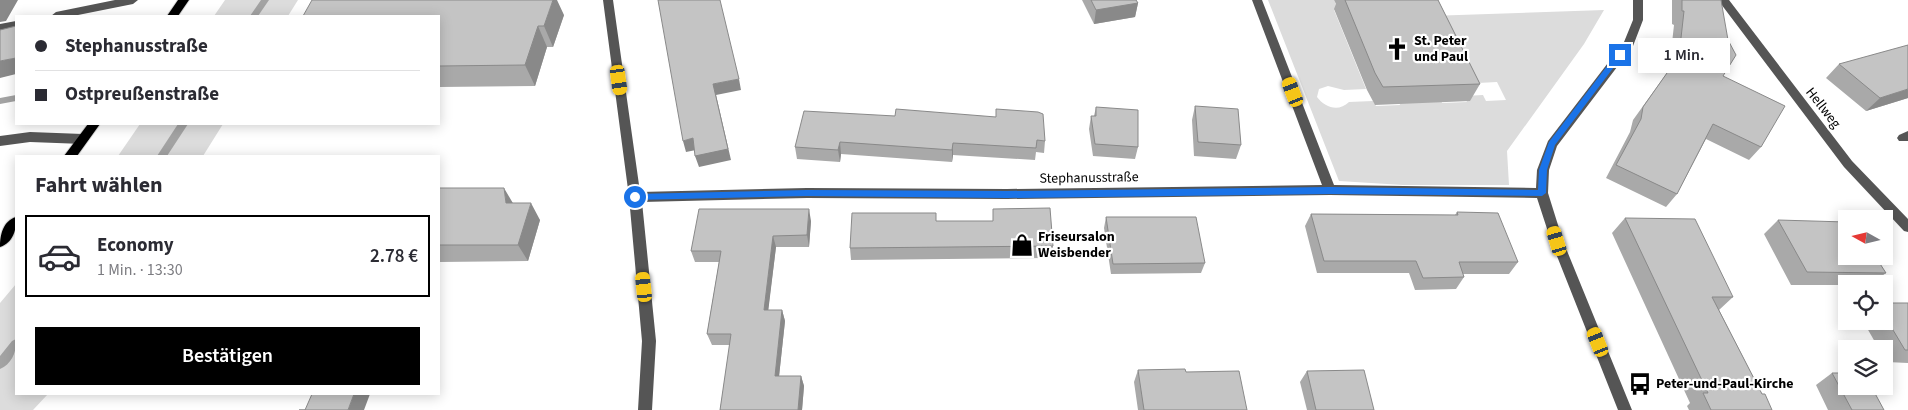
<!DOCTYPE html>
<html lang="de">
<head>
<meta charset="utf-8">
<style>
  body { margin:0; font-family:"Source Sans 3",sans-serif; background:#f2f2f3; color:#2b2b33; height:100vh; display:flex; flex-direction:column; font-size:19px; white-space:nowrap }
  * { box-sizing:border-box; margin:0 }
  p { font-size:16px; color:#7c7c81 }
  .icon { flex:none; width:28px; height:28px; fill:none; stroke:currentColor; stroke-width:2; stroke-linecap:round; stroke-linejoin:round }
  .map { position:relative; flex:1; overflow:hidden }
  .details { position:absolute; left:15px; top:155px; width:425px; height:240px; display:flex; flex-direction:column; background:#fff; border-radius:0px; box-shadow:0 2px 12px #0003 }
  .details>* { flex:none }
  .hud { position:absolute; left:15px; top:15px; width:425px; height:110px; border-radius:0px; box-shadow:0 2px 12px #0003; display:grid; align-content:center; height:110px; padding:0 20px; background:#fff }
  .needle { width:32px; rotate:278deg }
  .buttons { position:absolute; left:1838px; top:210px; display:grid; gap:10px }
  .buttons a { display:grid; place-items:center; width:55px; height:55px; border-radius:0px; background:#fff; box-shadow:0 2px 12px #0003; font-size:25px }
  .end { position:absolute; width:22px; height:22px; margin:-11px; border:6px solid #1a73e8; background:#fff; box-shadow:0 0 0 2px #fff }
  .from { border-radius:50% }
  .bubble { position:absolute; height:35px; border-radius:0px; background:#fff; box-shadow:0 2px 12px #0003; font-size:16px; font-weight:600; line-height:35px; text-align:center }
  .car { position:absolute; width:15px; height:30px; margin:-15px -8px; border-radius:6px; box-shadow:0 0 4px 1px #0007; background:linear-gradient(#f5c518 24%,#345 0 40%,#f5c518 0 76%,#345 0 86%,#f5c518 0) }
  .hud b { display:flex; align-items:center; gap:18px; height:48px; font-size:19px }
  .hud b+b { border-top:1px solid #e1e1e2 }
  .hud i { width:12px; height:12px; background:#2b2b33 }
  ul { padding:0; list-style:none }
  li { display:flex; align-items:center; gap:15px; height:82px; margin:0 10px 8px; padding:0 10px; border:2px solid transparent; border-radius:0px }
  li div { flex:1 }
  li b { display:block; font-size:19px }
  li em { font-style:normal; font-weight:600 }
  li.active { border-color:#000 }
  li>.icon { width:45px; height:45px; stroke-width:1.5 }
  h2 { padding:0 20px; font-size:22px; line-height:60px }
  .cta { display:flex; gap:10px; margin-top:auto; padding:10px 20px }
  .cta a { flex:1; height:58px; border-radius:0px; background:#000; color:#fff; font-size:20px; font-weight:600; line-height:58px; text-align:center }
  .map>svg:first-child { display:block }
  .green { fill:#dcdcdc }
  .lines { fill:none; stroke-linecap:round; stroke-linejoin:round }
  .stream { fill:#a3a3a3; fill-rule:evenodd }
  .major-casing { stroke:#dbdbdb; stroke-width:2 }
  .minor { fill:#555; fill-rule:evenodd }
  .major { fill:#000; fill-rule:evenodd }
  .wall { fill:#a9a9a9 }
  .shaded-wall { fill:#898989 }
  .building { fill:#c4c4c4; stroke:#898989 }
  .route { fill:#1a73e8 }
  .labels { text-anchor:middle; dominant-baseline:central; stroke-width:4.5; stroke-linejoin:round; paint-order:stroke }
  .poi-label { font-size:14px; font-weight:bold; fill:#000; stroke:#fff; text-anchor:start }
  .street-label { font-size:14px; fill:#000; stroke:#fff }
</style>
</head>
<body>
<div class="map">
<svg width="1908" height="410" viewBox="0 0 1908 410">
  <rect width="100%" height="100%" fill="#fff"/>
  <!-- green -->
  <path class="green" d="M225,0H298L288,16H214Z
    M1268,0H1334L1338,9L1334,10L1366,89L1344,90L1328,86L1319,89L1317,97C1325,108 1339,112 1349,102L1373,101L1376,106L1400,105L1399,101L1441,99L1442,103L1467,102L1464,96L1483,95L1486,101L1506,100L1497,82L1478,83L1429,16L1604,10L1584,44L1507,151L1509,185H1403L1339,181Z
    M140,124H223L203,156H118Z
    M16,284V394H48L33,410H0V303Z"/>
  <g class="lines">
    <!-- stream -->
    <path class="stream" d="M261,0H269L258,16H250Z
      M16,95V101L0,104V98Z
      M178,124H188L167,156H157Z
      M16,339C17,351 12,364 0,369V356L12,341Z"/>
    <defs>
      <path id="major" d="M178,0H189L178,16H167Z
        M88,124H100L77,156H64Z
        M16,217C17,229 13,243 0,247C0,235 3,221 16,217Z"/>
    </defs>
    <!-- major casing -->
    <use href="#major" class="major-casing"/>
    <!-- minor -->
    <path class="minor" d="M115,0H138L133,4L73,16H51L56,12Z
      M603,0H613L640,192L807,188L1007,189L1322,185L1252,0H1262L1334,185L1536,188L1537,170L1548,141L1624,42L1633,20V0H1643V20L1633,46L1557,146L1549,170L1548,193L1563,241L1632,410H1618L1551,241L1537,198L1330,195L1007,199L807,198L642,202L656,341L652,410H638L642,341L629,197Z
      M1718,0H1729L1852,161L1908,219V232L1904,231L1844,167Z
      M16,21V29L0,32V24Z
      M1908,131V141H1899L1897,138L1899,135Z
      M30,132L83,134L89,139L83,144L30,142L0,146V136Z"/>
    <!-- major -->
    <use href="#major" class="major"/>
  </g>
  <!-- wall -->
  <path class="wall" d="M1082,0H1136L1138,3L1135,17L1094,24Z
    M1334,0H1438L1480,84L1470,101L1375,105L1367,90L1334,9L1336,4Z
    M1672,0H1721L1723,76L1761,147L1749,160L1706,139L1677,194L1666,207L1606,178L1630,132L1633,120L1669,70L1674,25L1672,24Z
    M564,15L553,47H547L535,86L439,87V16Z
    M1839,64L1908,98L1866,111L1826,78Z
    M1195,106L1241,145L1236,159L1194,156L1192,120Z
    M1096,107L1138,147L1135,159L1093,156L1089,129L1091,116H1094Z
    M895,116L1045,141L1044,153L1036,152L1035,160L953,155L952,162L841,154L840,162L797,159L795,147Z
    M439,188L513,203L540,220L528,261L439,262Z
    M993,209L1053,246L1052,258L851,260L850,248L936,221H993Z
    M1457,212L1518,262L1509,274H1463L1464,277L1456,289L1415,290L1409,273H1317L1305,226L1311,214L1455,215Z
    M1106,217L1205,263L1201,273L1111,274L1104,228Z
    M1625,218L1733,297L1719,310L1762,394L1772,410H1689L1687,406L1690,403L1612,233Z
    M1778,220L1886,273L1871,284H1846V285H1791L1764,234Z
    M811,221L809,247H776L768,310H782L785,321L779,376H801L804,386L802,410H720L730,345H712L707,334L719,262H695L691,251Z
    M1884,303H1908V363L1887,362L1884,357V349H1879L1863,321H1884Z
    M1138,370L1186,372L1247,410H1138L1134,382Z
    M1307,371L1374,410H1307L1300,382Z
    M1832,373L1884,410H1828L1816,385Z"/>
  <!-- shaded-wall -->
  <path class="shaded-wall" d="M0,0H18L6,21L0,22Z
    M553,0H557L564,15L553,47L544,26Z
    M1138,3L1135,17L1094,24L1096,10Z
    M538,26L547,47L535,86L525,65Z
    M16,58V74L0,78V61Z
    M739,79L741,90L716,95L731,160L699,167L695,156L713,84Z
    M1908,89V98L1866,111L1880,98Z
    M693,138L696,150L686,152L683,141Z
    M840,142L841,154L840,162L838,150Z
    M953,143V155L952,162V150Z
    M504,188L514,205L506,203Z
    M531,203L540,220L528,261L518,245Z
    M809,209L811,221L809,247L807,235Z
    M773,236L776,247L767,321L764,310Z
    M782,310L785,321L778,386L775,376Z
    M801,376L804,386L802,410H798Z
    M354,394H370L364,410H348Z"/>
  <!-- building -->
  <path class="building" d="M312,0H553L544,26H538L525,65L439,66V16H303Z
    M658,0H720L739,79L713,84L728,149L695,156L693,138L683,141Z
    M1091,0H1136L1138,3L1096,10Z
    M1345,0H1438L1480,84L1383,87L1375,73Z
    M1682,0H1721L1728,40L1736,55L1723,76L1785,106L1761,147L1713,124L1677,194L1616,165L1641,119L1643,107L1679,56L1684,11H1682Z
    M16,26V58L0,61V30Z
    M1908,45V89L1880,98L1839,64Z
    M1195,106L1238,109L1241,145L1198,142Z
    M1096,107L1138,110V147L1095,144L1091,116H1096Z
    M896,109L996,117V109L1038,112L1043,114L1045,141L1037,140L1036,148L953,143L952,150L840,142L838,150L795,147L804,111L895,116Z
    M439,188H504L506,203H531L518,245H439Z
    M1050,208L1053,246L850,248L852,213H936V221H993V209Z
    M699,209H809L807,235L773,236L764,310H782L775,376H801L798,410H720L731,334H707L721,251H691Z
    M1457,212L1498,213L1518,262H1459L1464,277L1423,278L1416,261H1324L1311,214L1458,215Z
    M1106,217H1196L1205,263L1113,264Z
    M1625,218L1695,219L1733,297H1712L1762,394H1765L1772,410H1711L1703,393H1708Z
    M1778,220L1846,222V256H1875L1886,273L1807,272Z
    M1884,303H1908V350H1905L1884,315Z
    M1185,369L1186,372L1239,371L1247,410H1144L1138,370Z
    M1364,370L1374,410H1316L1307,371Z
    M1832,373H1846V386H1871L1884,410H1852Z
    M312,394H354L348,410H299H305Z"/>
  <!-- route -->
  <path class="route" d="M1617,53L1623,55L1555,145L1547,170L1546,193L1542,196L1330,194L1007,198L807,196L635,200L631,197L635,194L807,190L1007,191L1330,187L1538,190L1539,170L1549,142Z"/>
  <!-- icons -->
  <defs>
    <symbol id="church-bare" viewBox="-9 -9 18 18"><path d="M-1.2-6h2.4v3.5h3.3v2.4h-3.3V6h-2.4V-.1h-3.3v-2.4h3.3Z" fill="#000" stroke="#fff" stroke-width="2.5" paint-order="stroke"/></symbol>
    <symbol id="shop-bare" viewBox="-9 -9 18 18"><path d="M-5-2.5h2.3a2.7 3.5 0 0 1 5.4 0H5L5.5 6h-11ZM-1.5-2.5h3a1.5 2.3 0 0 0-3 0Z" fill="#000" stroke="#fff" stroke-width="2.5" paint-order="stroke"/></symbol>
    <symbol id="bus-bare" viewBox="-9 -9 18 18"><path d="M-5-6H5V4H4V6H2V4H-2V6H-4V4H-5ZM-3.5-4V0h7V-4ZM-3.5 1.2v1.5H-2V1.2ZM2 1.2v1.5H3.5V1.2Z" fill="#000" stroke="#fff" stroke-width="2.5" paint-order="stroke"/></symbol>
  </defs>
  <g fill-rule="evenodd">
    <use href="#church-bare" x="1381" y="33" width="32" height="32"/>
    <use href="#shop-bare" x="1006" y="229" width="32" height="32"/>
    <use href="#bus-bare" x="1624" y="368" width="32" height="32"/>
  </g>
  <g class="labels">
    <!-- poi labels -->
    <g class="poi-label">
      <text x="1414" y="41">St. Peter<tspan x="1414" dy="16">und Paul</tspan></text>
      <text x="1038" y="237">Friseursalon<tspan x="1038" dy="16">Weisbender</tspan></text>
      <text x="1656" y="384">Peter-und-Paul-Kirche</text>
    </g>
    <!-- street labels -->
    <g class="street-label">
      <text transform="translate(1823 108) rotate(52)">Hellweg</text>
      <text transform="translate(1089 178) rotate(-1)">Stephanusstraße</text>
    </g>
  </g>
</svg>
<div class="buttons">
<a><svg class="needle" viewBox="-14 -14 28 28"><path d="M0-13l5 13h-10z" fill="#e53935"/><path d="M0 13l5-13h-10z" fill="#7c7c81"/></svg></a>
<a><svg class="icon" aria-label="locate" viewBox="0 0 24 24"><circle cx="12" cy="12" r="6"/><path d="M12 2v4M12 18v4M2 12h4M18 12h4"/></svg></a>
<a><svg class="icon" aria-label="layers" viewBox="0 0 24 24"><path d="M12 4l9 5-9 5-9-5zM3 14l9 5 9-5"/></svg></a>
</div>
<i class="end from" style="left:635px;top:197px"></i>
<i class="end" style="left:1620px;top:55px"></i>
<div class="bubble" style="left:1638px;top:38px;width:92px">1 Min.</div>
<i class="car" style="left:619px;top:80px;rotate:172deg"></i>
<i class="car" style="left:1293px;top:92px;rotate:339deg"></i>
<i class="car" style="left:1557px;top:241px;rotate:343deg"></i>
<i class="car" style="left:644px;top:287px;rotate:354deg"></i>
<i class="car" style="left:1598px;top:342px;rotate:338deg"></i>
<div class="hud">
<b><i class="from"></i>Stephanusstraße</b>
<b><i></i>Ostpreußenstraße</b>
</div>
<section class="details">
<h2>Fahrt wählen</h2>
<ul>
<li class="active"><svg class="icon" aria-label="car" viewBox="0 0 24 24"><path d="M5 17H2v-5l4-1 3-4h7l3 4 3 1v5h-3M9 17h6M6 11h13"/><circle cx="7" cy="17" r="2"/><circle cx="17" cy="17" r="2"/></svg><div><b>Economy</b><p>1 Min. · 13:30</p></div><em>2.78 €</em></li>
</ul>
<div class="cta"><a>Bestätigen</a></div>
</section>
</div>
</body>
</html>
